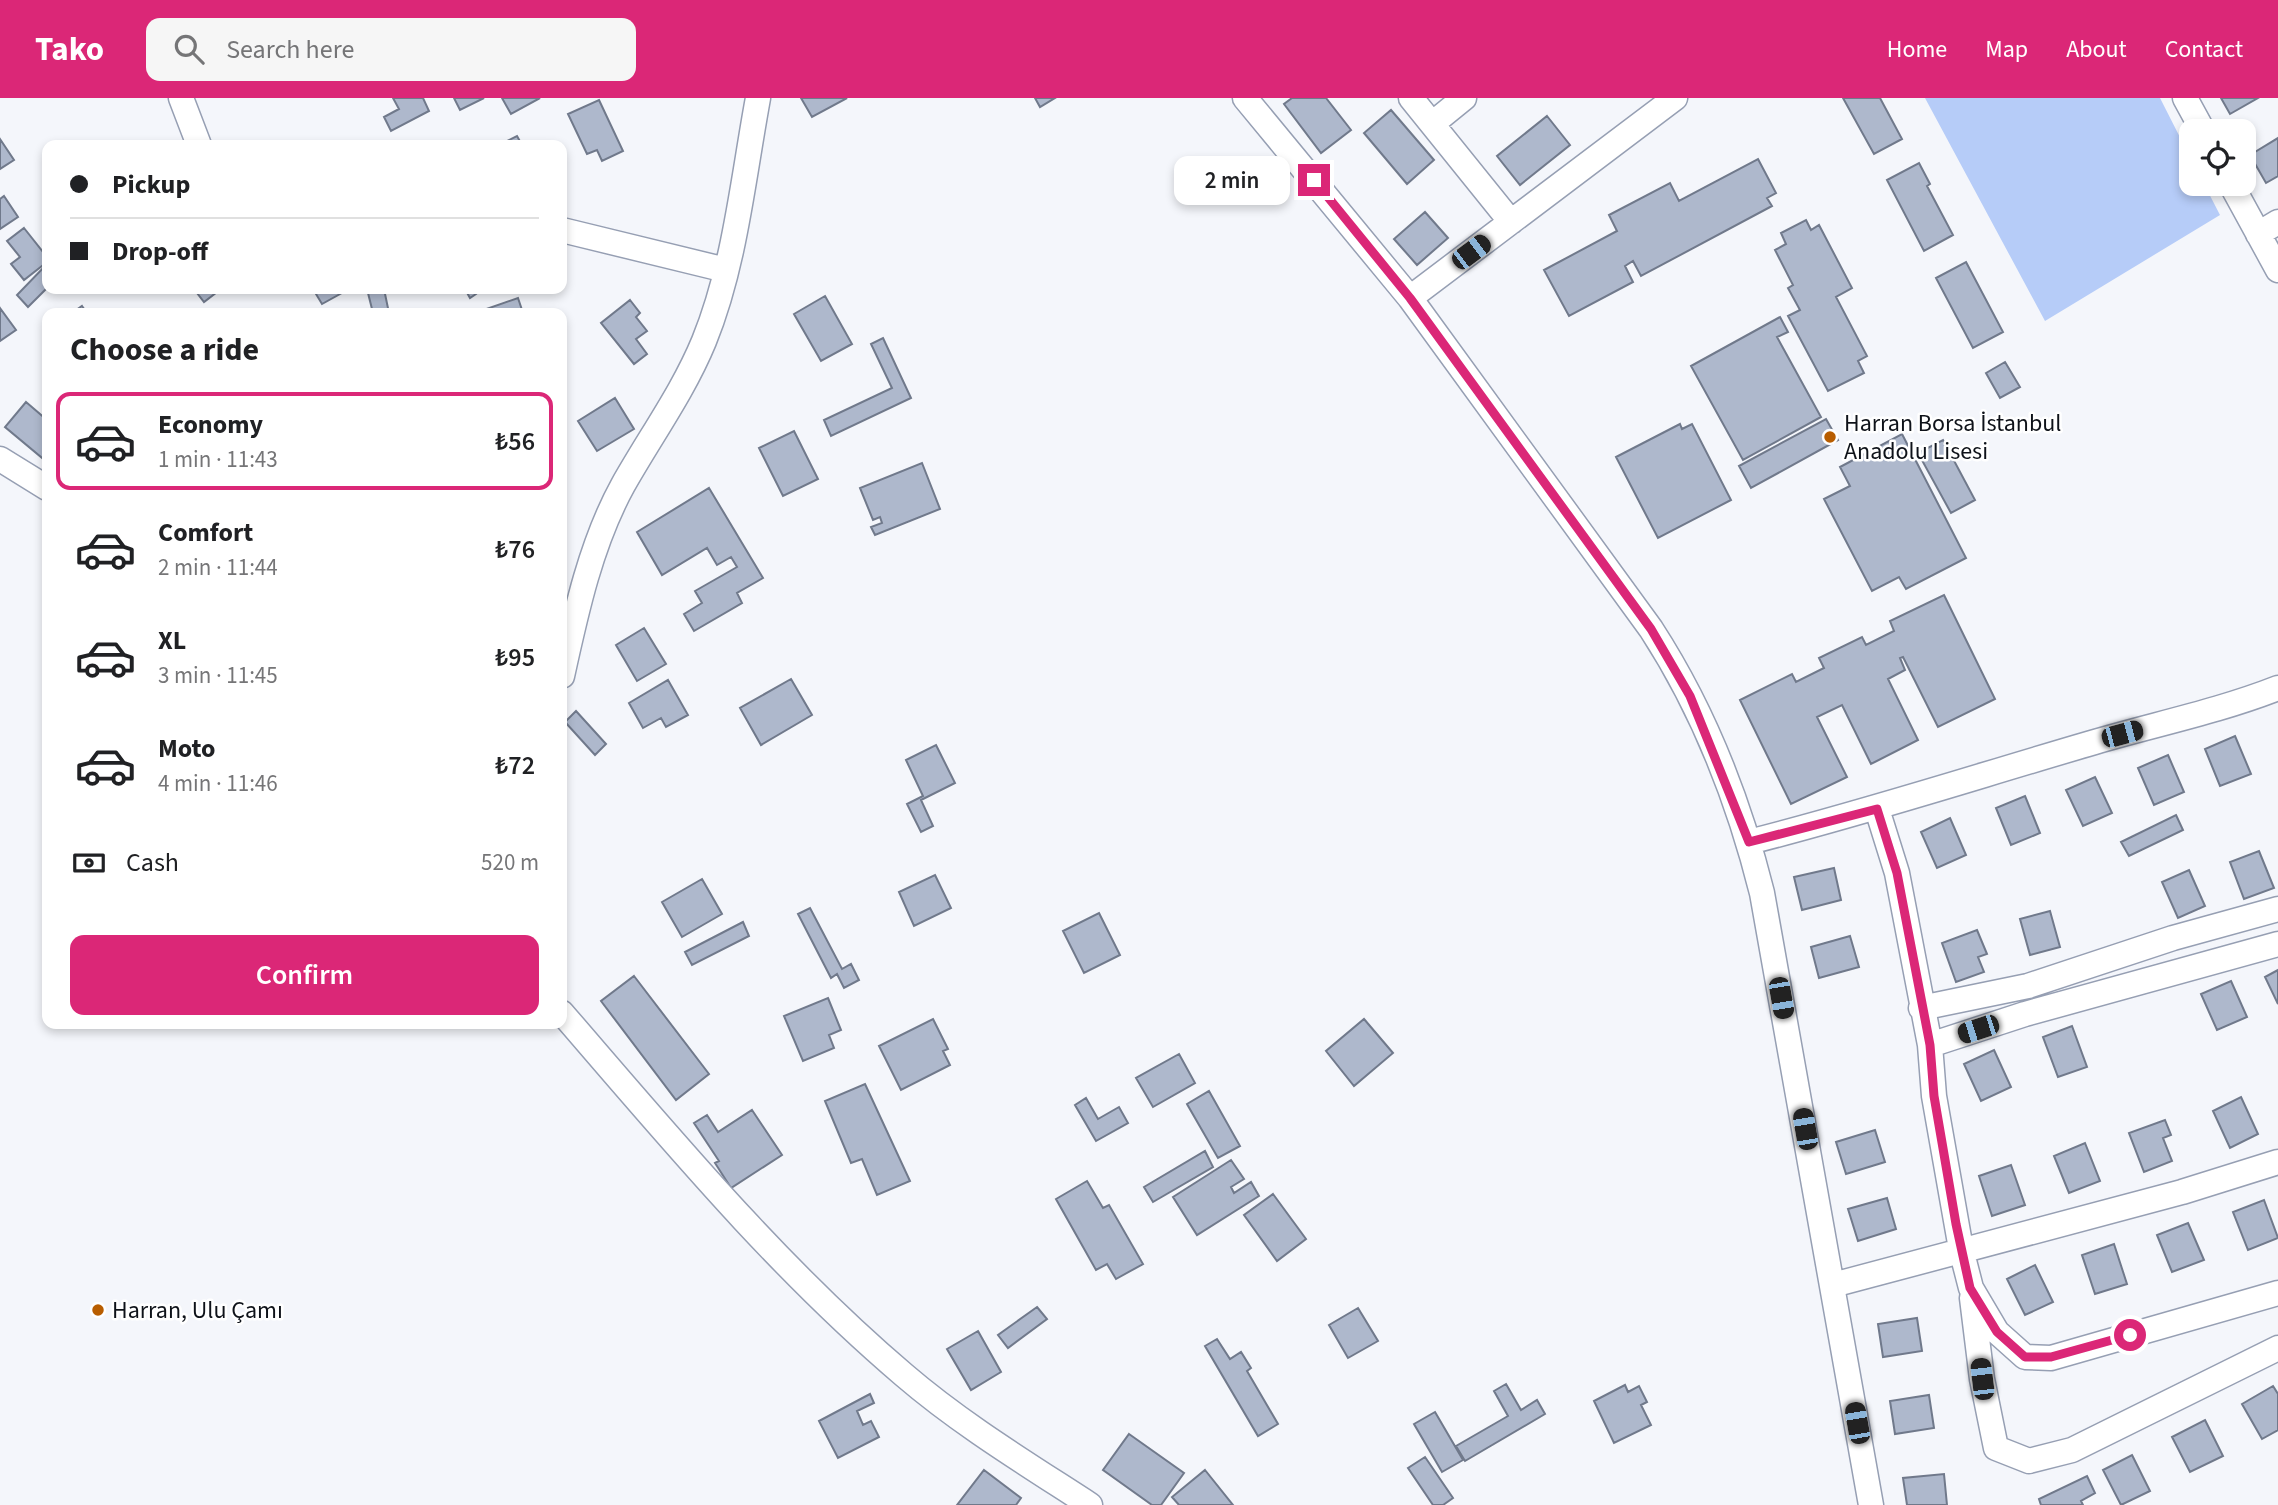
<!DOCTYPE html>
<html lang="en">
<head>
<meta charset="utf-8">
<style>
  body { margin:0; font-family:"Source Sans 3",sans-serif; background:#f6f6f6; color:#202124; height:100vh; display:flex; flex-direction:column; font-size:26px; white-space:nowrap }
  * { box-sizing:border-box; margin:0 }
  p { font-size:23px; color:#757577 }
  .icon { flex:none; width:38px; height:38px; fill:none; stroke:currentColor; stroke-width:2; stroke-linecap:round; stroke-linejoin:round }
  .map { position:relative; flex:1; overflow:hidden }
  .sheet { position:absolute; left:42px; top:210px; width:525px; height:721px; display:flex; flex-direction:column; background:#fff; border-radius:14px; box-shadow:0 4px 10px #0003 }
  .sheet>* { flex:none }
  .hud { position:absolute; left:42px; top:42px; width:525px; height:154px; border-radius:14px; box-shadow:0 4px 10px #0003; display:grid; align-content:center; height:154px; padding:0 28px; background:#fff }
  .buttons { position:absolute; left:2179px; top:21px; display:grid; gap:14px }
  .buttons a { display:grid; place-items:center; width:77px; height:77px; border-radius:14px; background:#fff; box-shadow:0 4px 10px #0003; font-size:35px }
  .end { position:absolute; width:32px; height:32px; margin:-16px; border:9px solid #db2777; background:#fff; box-shadow:0 0 0 4px #fff }
  .from { border-radius:50% }
  .bubble { position:absolute; height:49px; border-radius:14px; background:#fff; box-shadow:0 4px 10px #0003; font-size:23px; font-weight:600; line-height:49px; text-align:center }
  .car { position:absolute; width:21px; height:42px; margin:-21px -10px; border-radius:9px; box-shadow:0 0 5px 2px #0007; background:linear-gradient(#222 24%,#8ab4d8 0 40%,#222 0 76%,#8ab4d8 0 86%,#222 0) }
  .hud b { display:flex; align-items:center; gap:24px; height:66px; font-size:26px }
  .hud b+b { border-top:2px solid #e0e0e0 }
  .hud i { width:18px; height:18px; background:#202124 }
  ul { padding:0; list-style:none }
  li { display:flex; align-items:center; gap:21px; height:98px; margin:0 14px 10px; padding:0 14px; border:4px solid transparent; border-radius:14px }
  li div { flex:1 }
  li b { display:block; font-size:26px }
  li em { font-style:normal; font-weight:600 }
  li.active { border-color:#db2777 }
  li>.icon { width:63px; height:63px; stroke-width:1.5 }
  h2 { padding:0 28px; font-size:32px; line-height:84px }
  .pay { display:flex; align-items:center; gap:18px; height:77px; padding:0 28px; font-size:26px }
  .pay p { margin-inline-start:auto }
  .action { display:flex; gap:14px; margin-top:auto; padding:14px 28px }
  .action a { flex:1; height:80px; border-radius:14px; background:#db2777; color:#fff; font-size:28px; font-weight:600; line-height:80px; text-align:center }
  header { display:flex; align-items:center; gap:42px; box-sizing:border-box; height:98px; padding:0 35px; background:#db2777; color:#fff }
  header strong { font-size:33px }
  nav { display:flex; gap:38px; margin-inline-start:auto; font-size:24px }
  .search { width:490px; height:63px; background:#f6f6f6; display:flex; align-items:center; gap:18px; box-sizing:border-box; padding:0 24px; border-radius:14px; color:#757577; font-size:26px }
  .map>svg:first-child { display:block }
  .green { fill:#b6ccf8 }
  .building { fill:#aeb8cc; stroke:#70798b; stroke-width:2 }
  .lines { fill:none; stroke-linecap:round; stroke-linejoin:round }
  .street-casing { stroke:#969fb3; stroke-width:27 }
  .street { stroke:#fff; stroke-width:24 }
  .route { stroke:#db2777; stroke-width:9 }
  .poi-dot { fill:#b85d00; stroke:#fff; stroke-width:2.5 }
  .labels { text-anchor:middle; dominant-baseline:central; stroke-width:5; stroke-linejoin:round; paint-order:stroke }
  .poi-label { font-size:24px; fill:#0e1219; stroke:#fff; text-anchor:start }
</style>
</head>
<body>
<header>
<strong>Tako</strong>
<div class="search"><svg class="icon" aria-label="search" viewBox="0 0 24 24"><circle cx="10" cy="10" r="6"/><path d="M15 15l6 6"/></svg>Search here</div>
<nav><a>Home</a><a>Map</a><a>About</a><a>Contact</a></nav>
</header>
<div class="map">
<svg width="2278" height="1407" viewBox="0 0 2278 1407">
  <rect width="100%" height="100%" fill="#f4f6fb"/>
  <!-- green -->
  <path class="green" d="M1925,0H2160L2191,61V86H2204L2220,117L2045,223Z"/>
  <!-- building -->
  <path class="building" d="M393,0H423L429,13L391,33L384,19L399,11Z
    M454,0H484L460,12Z
    M502,0H540L511,16Z
    M801,0H847L812,19Z
    M1035,0H1055L1040,9Z
    M1292,0H1326L1351,32L1321,55L1284,6Z
    M1843,0H1880L1902,41L1874,56Z
    M2221,0H2258L2230,16Z
    M599,2L623,53L602,63L597,52L587,56L568,16Z
    M1391,12L1434,62L1407,86L1364,35Z
    M1547,18L1570,47L1520,87L1497,58Z
    M517,38L522,47H499Z
    M2278,40V78L2266,85L2250,57Z
    M0,41L14,62L0,71Z
    M1758,61L1776,95L1767,100L1772,108L1641,178L1633,163L1625,168L1633,184L1569,218L1544,172L1617,133L1609,117L1670,85L1679,103Z
    M1919,65L1930,86L1927,88L1953,137L1924,153L1887,82Z
    M4,98L18,119L0,131V101Z
    M1425,114L1448,140L1417,167L1394,141Z
    M1806,122L1811,132L1819,127L1852,190L1836,199L1867,258L1858,263L1864,275L1828,293L1788,218L1800,212L1788,190L1793,187L1775,152L1786,146L1781,135Z
    M24,130L47,159V164L24,182L11,166L20,159L7,143Z
    M1966,164L2003,234L1973,250L1936,180Z
    M47,166V190L28,209L17,197Z
    M194,191H221L204,204Z
    M313,191H349L322,206Z
    M367,191H384L389,215H373Z
    M465,191H473L476,196L470,200Z
    M825,198L852,246L821,263L794,216Z
    M518,200L523,215H475Z
    M630,202L640,215L636,219L647,233L636,241L647,256L634,266L601,225Z
    M82,208L87,215H72Z
    M0,210L16,232L0,243Z
    M1780,219L1788,234L1777,239L1821,319L1743,362L1691,268Z
    M883,240L911,300L831,338L824,322L892,290L871,246Z
    M2005,264L2020,289L2000,300L1986,275Z
    M615,300L634,331L597,353L578,323Z
    M26,304L47,322V364L5,329Z
    M1826,321L1838,342L1751,390L1739,368Z
    M1680,326L1682,331L1692,326L1731,402L1658,440L1616,359Z
    M794,333L818,381L783,398L759,350Z
    M1902,336L1966,460L1906,491L1899,479L1872,493L1824,401L1850,388L1840,369Z
    M1943,342L1975,402L1951,415L1918,355Z
    M922,365L940,411L875,437L871,429L882,425L880,419L873,422L860,390Z
    M709,390L763,480L737,495L742,505L694,533L684,516L702,505L695,493L737,469L731,459L717,467L707,450L662,477L637,434Z
    M1944,497L1995,601L1938,629L1903,559L1900,560L1905,572L1888,581L1918,642L1871,666L1842,607L1817,619L1847,679L1791,706L1740,602L1792,576L1796,584L1824,570L1819,560L1862,539L1866,547L1894,533L1890,523Z
    M644,530L666,566L637,583L616,547Z
    M791,581L812,617L761,647L740,610Z
    M668,582L688,617L666,629L661,620L643,630L629,605Z
    M576,613L606,646L595,657L565,624Z
    M2235,638L2251,676L2220,688L2205,651Z
    M936,647L955,685L921,702L933,728L921,734L907,706L923,698L906,662Z
    M2168,657L2184,694L2154,707L2138,670Z
    M2095,679L2112,715L2083,728L2066,692Z
    M2025,698L2040,735L2011,747L1996,710Z
    M2176,717L2183,732L2129,758L2121,744Z
    M1950,720L1966,757L1937,770L1921,734Z
    M2259,753L2274,790L2244,801L2230,764Z
    M1834,770L1841,802L1802,812L1794,779Z
    M2189,772L2205,808L2178,820L2162,784Z
    M935,777L951,810L914,828L899,794Z
    M702,781L722,816L682,839L662,804Z
    M810,810L842,871L851,866L859,882L844,890L837,876L831,880L798,816Z
    M2050,813L2060,849L2030,857L2020,821Z
    M1099,815L1120,857L1084,875L1063,833Z
    M743,824L749,838L692,867L685,854Z
    M1977,832L1987,856L1978,859L1984,874L1956,884L1942,845Z
    M1850,838L1859,869L1819,880L1811,849Z
    M2278,872V906L2265,879Z
    M634,878L709,976L676,1002L601,903Z
    M2231,883L2247,919L2217,932L2201,896Z
    M828,900L841,932L829,937L834,950L803,963L784,918Z
    M933,921L948,951L943,953L950,967L901,992L879,948Z
    M1364,921L1393,955L1354,988L1326,953Z
    M2072,928L2087,969L2058,979L2043,939Z
    M1994,952L2011,989L1981,1003L1964,966Z
    M1179,956L1195,985L1153,1009L1136,980Z
    M865,986L910,1083L877,1097L862,1061L851,1065L825,1003Z
    M1209,993L1240,1048L1218,1060L1187,1006Z
    M2241,999L2258,1036L2230,1050L2213,1013Z
    M1086,1000L1098,1021L1119,1009L1128,1025L1096,1043L1075,1007Z
    M752,1012L782,1057L731,1090L715,1065L719,1063L694,1025L707,1017L718,1034Z
    M2165,1022L2171,1037L2163,1040L2172,1063L2144,1074L2129,1035Z
    M1875,1032L1885,1064L1846,1076L1836,1044Z
    M2085,1045L2100,1083L2069,1095L2054,1058Z
    M1205,1053L1213,1069L1153,1104L1144,1089Z
    M1231,1062L1244,1081L1231,1089L1234,1095L1251,1084L1259,1098L1197,1137L1173,1099Z
    M2011,1067L2025,1107L1992,1118L1979,1078Z
    M1087,1083L1103,1110L1109,1107L1143,1166L1116,1181L1107,1166L1096,1172L1056,1101Z
    M1273,1096L1306,1141L1277,1163L1244,1117Z
    M1887,1100L1896,1131L1858,1143L1848,1111Z
    M2264,1102L2278,1140L2248,1152L2233,1114Z
    M2188,1125L2204,1162L2172,1174L2157,1137Z
    M2114,1146L2127,1186L2095,1196L2082,1157Z
    M2035,1167L2053,1204L2025,1217L2007,1181Z
    M1037,1209L1047,1221L1008,1250L998,1237Z
    M1358,1210L1378,1243L1348,1260L1329,1227Z
    M1917,1220L1922,1253L1883,1259L1878,1226Z
    M978,1233L1001,1274L971,1292L947,1251Z
    M1217,1241L1230,1261L1241,1254L1251,1270L1247,1273L1278,1326L1258,1338L1205,1248Z
    M1506,1286L1521,1312L1537,1302L1545,1316L1465,1363L1456,1348L1508,1318L1494,1293Z
    M1625,1287L1628,1294L1639,1288L1647,1304L1641,1307L1651,1327L1614,1345L1594,1303Z
    M2273,1288L2278,1296V1332L2262,1341L2242,1306Z
    M870,1296L874,1305L857,1313L863,1327L871,1323L879,1339L838,1360L819,1323Z
    M1929,1297L1934,1330L1895,1336L1890,1303Z
    M1435,1314L1463,1362L1442,1374L1414,1326Z
    M2205,1322L2223,1358L2190,1374L2172,1339Z
    M1129,1336L1184,1375L1161,1407H1152L1103,1372Z
    M2132,1357L2150,1393L2121,1407L2103,1372Z
    M1425,1359L1453,1400L1443,1407H1433L1408,1370Z
    M984,1372L1021,1400L1016,1407H957Z
    M1205,1372L1233,1407H1179L1172,1399Z
    M1944,1376L1947,1407H1907L1903,1380Z
    M2087,1378L2095,1395L2081,1403L2083,1407H2041L2039,1401Z"/>
  <g class="lines">
    <defs>
      <path id="street" d="M181,0L199,47
        M1245,0L1410,200L1651,531C1703,611 1739,703 1762,795L1871,1407
        M1411,0L1511,124
        M2185,0L2203,33
        M1432,26L1464,0
        M2231,86L2278,172
        M562,132L726,172
        M2258,136L2278,124
        M1410,200L1675,0
        M0,361L47,390
        M562,578C576,514 591,445 623,387C650,339 683,294 704,243C735,167 743,81 758,0
        M1877,711L1897,775L1930,947L1934,998L1961,1151L1971,1190L1997,1234L2025,1259L2051,1260L2278,1195
        M1749,744C1864,715 1975,679 2088,646C2151,627 2217,614 2278,590
        M1921,910L2028,888L2173,840L2278,811
        M562,915C670,1040 777,1169 904,1277C961,1326 1027,1366 1090,1407
        M1930,947L2025,916L2278,846
        M1833,1187L2182,1094L2278,1064
        M1972,1200L1982,1281L1996,1350L2029,1363L2072,1352L2278,1250"/>
    </defs>
    <!-- street casing -->
    <use href="#street" class="street-casing"/>
    <!-- street -->
    <use href="#street" class="street"/>
  </g>
  <g class="lines">
    <!-- route -->
    <path class="route" d="M1314,82L1410,200L1651,531L1690,598L1749,744L1877,711L1897,775L1930,947L1934,998L1956,1126L1970,1190L1997,1234L2025,1259H2051L2130,1237"/>
  </g>
  <!-- markers -->
  <g class="poi-dot">
    <circle cx="1830" cy="339" r="7"/>
    <circle cx="98" cy="1212" r="7"/>
  </g>
  <g class="labels">
    <!-- poi labels -->
    <g class="poi-label">
      <text x="1844" y="325">Harran Borsa İstanbul<tspan x="1844" dy="28">Anadolu Lisesi</tspan></text>
      <text x="112" y="1212">Harran, Ulu Çamı</text>
    </g>
  </g>
</svg>
<div class="buttons">
<a><svg class="icon" aria-label="locate" viewBox="0 0 24 24"><circle cx="12" cy="12" r="6"/><path d="M12 2v4M12 18v4M2 12h4M18 12h4"/></svg></a>
</div>
<i class="end from" style="left:2130px;top:1237px"></i>
<i class="end" style="left:1314px;top:82px"></i>
<div class="bubble" style="left:1174px;top:58px;width:116px">2 min</div>
<i class="car" style="left:1471px;top:154px;rotate:53deg"></i>
<i class="car" style="left:2122px;top:636px;rotate:75deg"></i>
<i class="car" style="left:1781px;top:900px;rotate:170deg"></i>
<i class="car" style="left:1978px;top:931px;rotate:252deg"></i>
<i class="car" style="left:1805px;top:1031px;rotate:350deg"></i>
<i class="car" style="left:1982px;top:1281px;rotate:353deg"></i>
<i class="car" style="left:1857px;top:1325px;rotate:350deg"></i>
<div class="hud">
<b><i class="from"></i>Pickup</b>
<b><i></i>Drop-off</b>
</div>
<section class="sheet">
<h2>Choose a ride</h2>
<ul>
<li class="active"><svg class="icon" aria-label="car" viewBox="0 0 24 24"><path d="M5 17H2v-5l4-1 3-4h7l3 4 3 1v5h-3M9 17h6M6 11h13"/><circle cx="7" cy="17" r="2"/><circle cx="17" cy="17" r="2"/></svg><div><b>Economy</b><p>1 min · 11:43</p></div><em>₺56</em></li>
<li><svg class="icon" aria-label="car" viewBox="0 0 24 24"><path d="M5 17H2v-5l4-1 3-4h7l3 4 3 1v5h-3M9 17h6M6 11h13"/><circle cx="7" cy="17" r="2"/><circle cx="17" cy="17" r="2"/></svg><div><b>Comfort</b><p>2 min · 11:44</p></div><em>₺76</em></li>
<li><svg class="icon" aria-label="car" viewBox="0 0 24 24"><path d="M5 17H2v-5l4-1 3-4h7l3 4 3 1v5h-3M9 17h6M6 11h13"/><circle cx="7" cy="17" r="2"/><circle cx="17" cy="17" r="2"/></svg><div><b>XL</b><p>3 min · 11:45</p></div><em>₺95</em></li>
<li><svg class="icon" aria-label="car" viewBox="0 0 24 24"><path d="M5 17H2v-5l4-1 3-4h7l3 4 3 1v5h-3M9 17h6M6 11h13"/><circle cx="7" cy="17" r="2"/><circle cx="17" cy="17" r="2"/></svg><div><b>Moto</b><p>4 min · 11:46</p></div><em>₺72</em></li>
</ul>
<div class="pay"><svg class="icon" aria-label="cash" viewBox="0 0 24 24"><path d="M3 7h18v10H3z"/><circle cx="12" cy="12" r="2"/></svg>Cash<p>520 m</p></div>
<div class="action"><a>Confirm</a></div>
</section>
</div>
</body>
</html>
